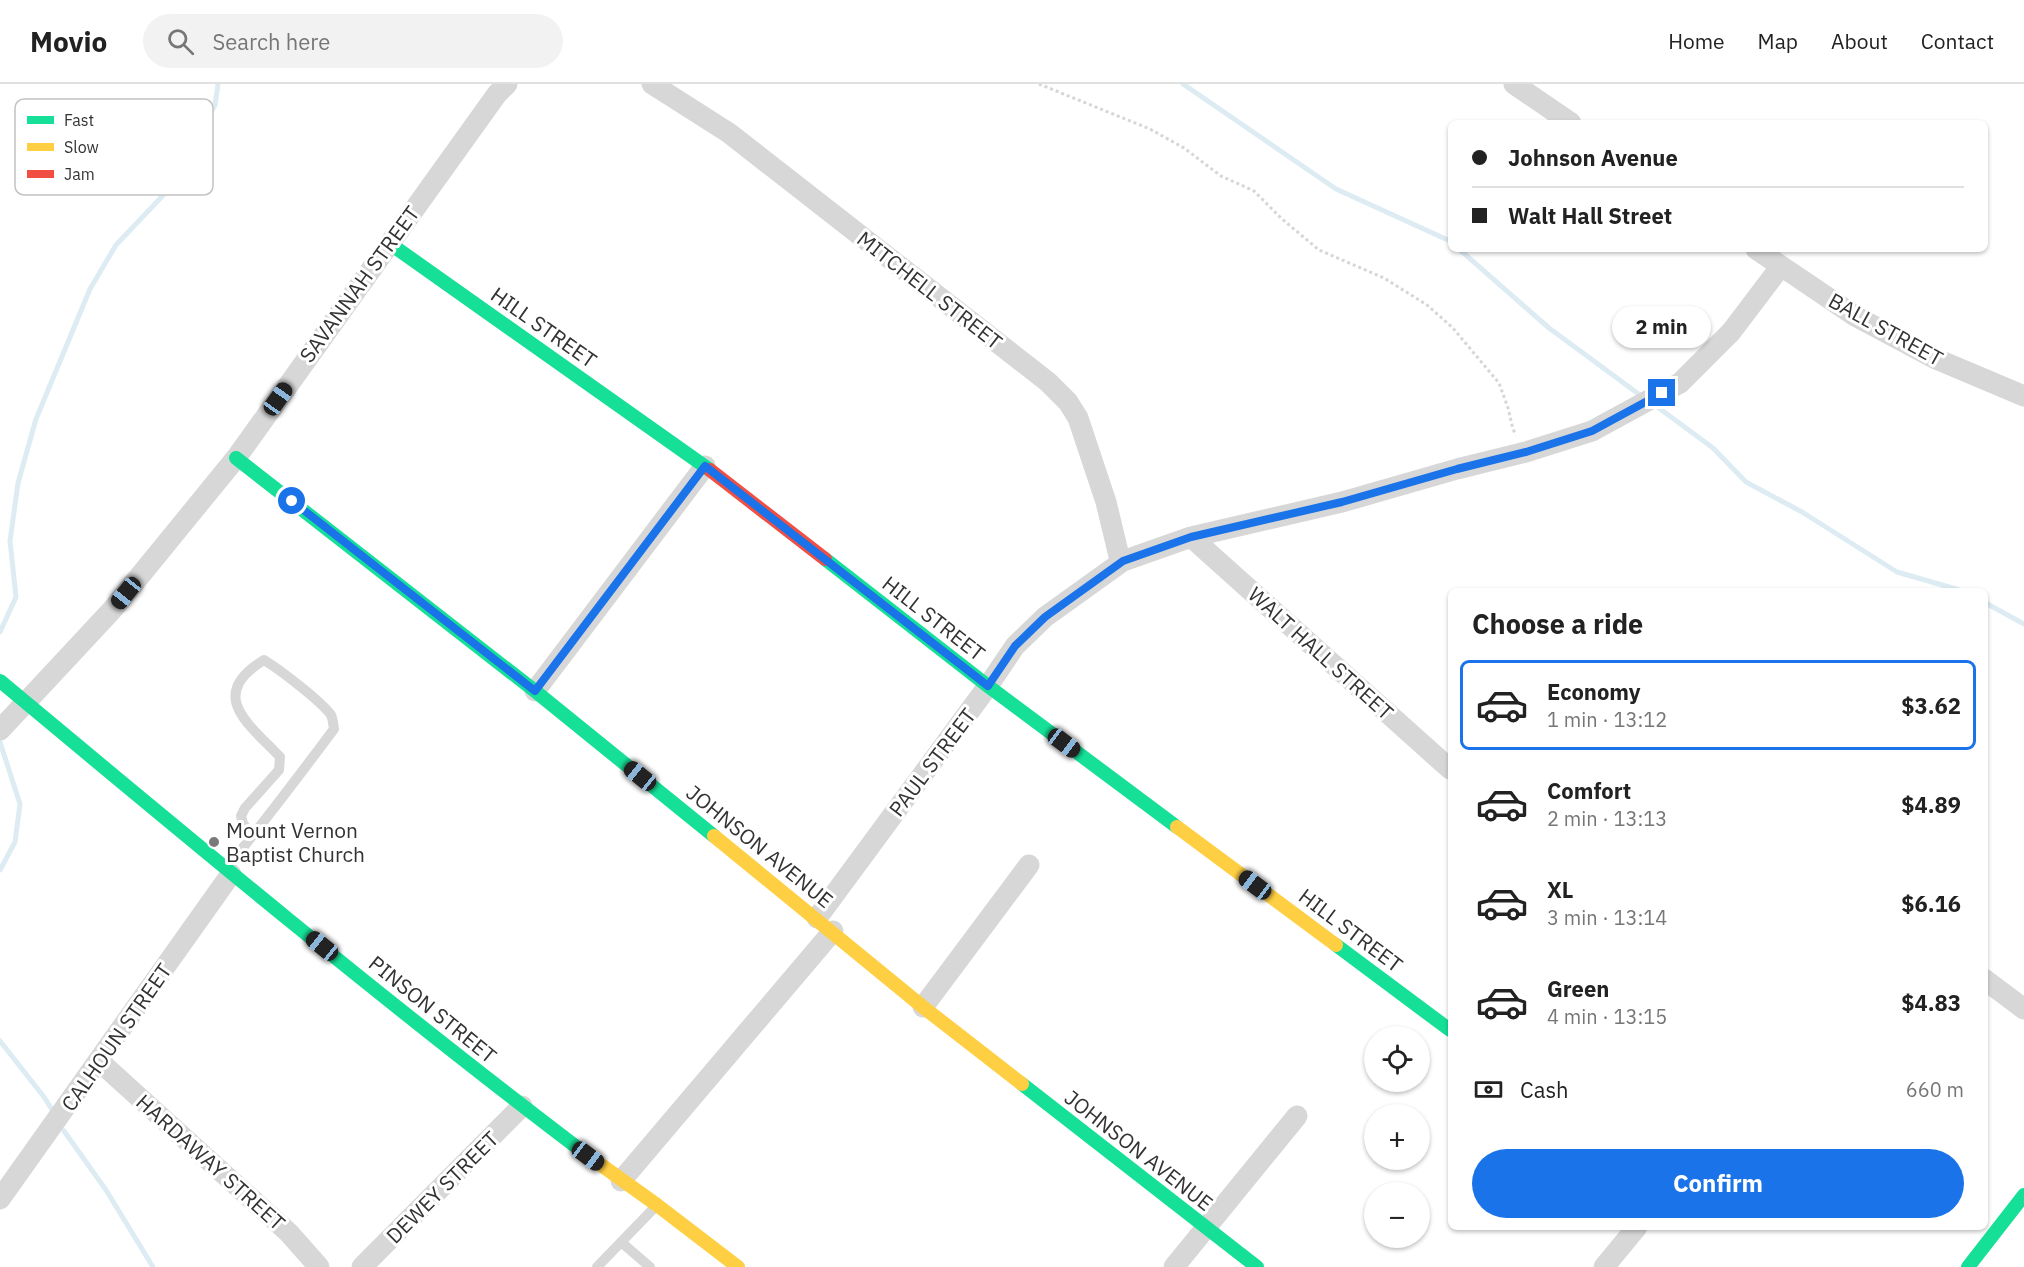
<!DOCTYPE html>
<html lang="en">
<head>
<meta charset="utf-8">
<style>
  body { margin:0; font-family:"IBM Plex Sans",sans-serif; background:#f2f2f2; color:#222; height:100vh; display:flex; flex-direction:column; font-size:22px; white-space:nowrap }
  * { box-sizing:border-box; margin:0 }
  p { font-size:20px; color:#767676 }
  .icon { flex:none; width:33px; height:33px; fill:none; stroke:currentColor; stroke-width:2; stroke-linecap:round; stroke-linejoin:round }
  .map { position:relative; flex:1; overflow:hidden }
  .sheet { position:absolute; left:1448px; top:504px; width:540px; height:642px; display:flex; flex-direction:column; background:#fff; border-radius:9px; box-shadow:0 2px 4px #0004 }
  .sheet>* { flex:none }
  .banner { position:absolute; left:1448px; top:36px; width:540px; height:132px; border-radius:9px; box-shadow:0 2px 4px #0004; display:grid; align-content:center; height:132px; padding:0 24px; background:#fff }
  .fabs { position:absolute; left:1364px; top:942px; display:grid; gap:12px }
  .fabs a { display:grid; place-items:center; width:66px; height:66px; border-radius:50%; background:#fff; box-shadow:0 2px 4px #0004; font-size:30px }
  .end { position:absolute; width:27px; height:27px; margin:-14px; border:8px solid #1a73e8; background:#fff; box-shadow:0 0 0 3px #fff }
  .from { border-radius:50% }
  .bubble { position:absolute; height:42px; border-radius:21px; background:#fff; box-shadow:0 2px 4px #0004; font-size:20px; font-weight:800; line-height:42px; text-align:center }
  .car { position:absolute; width:18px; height:36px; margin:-18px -9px; border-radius:8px; box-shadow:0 0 4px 2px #0007; background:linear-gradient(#222 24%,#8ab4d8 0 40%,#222 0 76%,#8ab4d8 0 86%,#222 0) }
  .banner b { display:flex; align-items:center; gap:21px; height:57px; font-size:22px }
  .banner b+b { border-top:2px solid #e0e0e0 }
  .banner i { width:15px; height:15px; background:#222 }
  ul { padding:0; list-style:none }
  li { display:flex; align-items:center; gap:18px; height:90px; margin:0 12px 9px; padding:0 12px; border:3px solid transparent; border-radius:9px }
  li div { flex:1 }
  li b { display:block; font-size:22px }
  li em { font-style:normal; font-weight:800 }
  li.current { border-color:#1a73e8 }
  li>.icon { width:54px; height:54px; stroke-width:1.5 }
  h2 { padding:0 24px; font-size:27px; line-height:72px }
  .pay { display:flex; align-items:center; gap:15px; height:66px; padding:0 24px; font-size:22px }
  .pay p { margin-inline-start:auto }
  .primary-button { display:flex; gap:12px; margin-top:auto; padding:12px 24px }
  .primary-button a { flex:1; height:69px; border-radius:36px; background:#1a73e8; color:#fff; font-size:24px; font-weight:800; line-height:69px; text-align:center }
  header { display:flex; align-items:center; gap:36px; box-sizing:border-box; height:84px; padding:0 30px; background:#fff; border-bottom:2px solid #e0e0e0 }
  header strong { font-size:28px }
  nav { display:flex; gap:33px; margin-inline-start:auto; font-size:21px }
  .search { width:420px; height:54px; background:#f2f2f2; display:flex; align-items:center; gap:15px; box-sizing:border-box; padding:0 21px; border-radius:33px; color:#767676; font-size:22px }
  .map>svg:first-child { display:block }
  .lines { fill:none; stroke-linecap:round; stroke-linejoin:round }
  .stream { stroke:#ddebf3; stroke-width:5 }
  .path { stroke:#d6d6d6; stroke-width:3; stroke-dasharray:3 3; stroke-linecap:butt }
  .lane { stroke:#d7d7d7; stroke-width:10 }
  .street { stroke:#d7d7d7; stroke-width:21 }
  .fast { stroke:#16e098; stroke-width:14 }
  .slow { stroke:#ffcf43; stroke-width:14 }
  .jam { stroke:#f24e42; stroke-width:14 }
  .route { stroke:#1a73e8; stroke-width:8 }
  .poi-dot { fill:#7a7a7a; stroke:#fff; stroke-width:2 }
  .labels { text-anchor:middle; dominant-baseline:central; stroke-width:6; stroke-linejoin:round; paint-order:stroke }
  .street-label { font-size:21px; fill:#333; stroke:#fff }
  .poi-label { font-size:21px; fill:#333; stroke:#fff; text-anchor:start }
  .key { fill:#fff; stroke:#c2c2c2; stroke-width:1.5 }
  .key-label { font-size:16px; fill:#333 }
</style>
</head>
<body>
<header>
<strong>Movio</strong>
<div class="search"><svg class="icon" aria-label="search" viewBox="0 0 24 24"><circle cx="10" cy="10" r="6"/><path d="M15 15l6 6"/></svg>Search here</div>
<nav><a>Home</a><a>Map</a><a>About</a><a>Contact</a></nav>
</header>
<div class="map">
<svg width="2024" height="1183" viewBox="0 0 2024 1183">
  <rect width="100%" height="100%" fill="#fff"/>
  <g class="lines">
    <!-- stream -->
    <path class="stream" d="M1183,0L1336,105L1450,157
      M1459,165L1549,244L1644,314
      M1652,319L1713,364L1746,398L1802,428L1897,488L1963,507
      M1984,518L2024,540
      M0,548L16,513L10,457L18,399L36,335L90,205L116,161L171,103L215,21L218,0
      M0,658L20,720L15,758L0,786
      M0,957L44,1013L54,1029
      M64,1047L106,1106L153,1183"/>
    <!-- path -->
    <path class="path" d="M1039,0L1150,45L1184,64L1221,92L1254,107L1282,135L1319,166L1384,194L1427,221L1452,243L1499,299L1508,324L1513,345L1516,351"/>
    <!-- lane -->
    <path class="lane" d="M226,785C263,739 299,692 334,645C333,640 333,635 331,631C321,617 279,585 264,576C206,611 249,640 280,673L279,686L245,724L241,732L243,740L253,751
      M621,1158L650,1183
      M597,1183L657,1121"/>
    <!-- street -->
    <path class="street" d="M652,0L729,49L1048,298L1068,318L1078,334L1106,418L1119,472L1123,477
      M1514,0L1571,39
      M1756,165L1855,232L1934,274L2024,312
      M1191,453L1450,685
      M535,607L705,382
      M0,646L112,526L236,374L497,10L507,0
      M817,834L988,602L1015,562L1045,533L1123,477L1191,453L1342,418L1457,385L1526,368L1592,347L1680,299L1731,248L1781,182
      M1984,895L2024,925
      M923,923L1029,781
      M99,977L289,1149L319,1183
      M621,1097L833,847
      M0,1115L231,790
      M362,1183L522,1022
      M1174,1183L1297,1032
      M1604,1183L1637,1143"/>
    <!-- fast -->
    <path class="fast" d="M389,159L710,386
      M236,374L535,607L714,752
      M825,475L988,602L1177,743
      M0,597C192,757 384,917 583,1068
      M1336,861L1450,946
      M1022,1000L1257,1183
      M1968,1183L2024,1111"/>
    <!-- slow -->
    <path class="slow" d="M1177,743L1336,861
      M714,752L923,923L1022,1000
      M583,1068L657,1121L738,1183"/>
    <!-- jam -->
    <path class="jam" d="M710,386L825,475"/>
  </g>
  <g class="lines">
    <!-- route -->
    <path class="route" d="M292,417L535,607L705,382L988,602L1015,562L1045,533L1123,477L1191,453L1342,418L1457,385L1526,368L1592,347L1662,309"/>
  </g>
  <!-- markers -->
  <circle class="poi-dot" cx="214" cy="758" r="6"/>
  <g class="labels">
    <!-- street labels -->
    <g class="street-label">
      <text transform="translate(359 200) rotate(-54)">SAVANNAH STREET</text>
      <text transform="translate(930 206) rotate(38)">MITCHELL STREET</text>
      <text transform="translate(544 243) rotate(35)">HILL STREET</text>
      <text transform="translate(1886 245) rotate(29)">BALL STREET</text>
      <text transform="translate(934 534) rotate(38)">HILL STREET</text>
      <text transform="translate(1321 569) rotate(42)">WALT HALL STREET</text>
      <text transform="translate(932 678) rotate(-53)">PAUL STREET</text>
      <text transform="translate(760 762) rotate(39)">JOHNSON AVENUE</text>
      <text transform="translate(1351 846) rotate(37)">HILL STREET</text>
      <text transform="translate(433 925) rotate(39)">PINSON STREET</text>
      <text transform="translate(116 953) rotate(-55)">CALHOUN STREET</text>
      <text transform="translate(1139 1066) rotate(38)">JOHNSON AVENUE</text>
      <text transform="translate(211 1078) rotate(42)">HARDAWAY STREET</text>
      <text transform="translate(442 1103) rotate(-45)">DEWEY STREET</text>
    </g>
    <!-- poi labels -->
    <g class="poi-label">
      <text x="226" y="746">Mount Vernon<tspan x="226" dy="24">Baptist Church</tspan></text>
    </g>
  </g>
  <!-- legend -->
  <rect x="15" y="15" width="198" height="96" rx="9" class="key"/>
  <rect x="27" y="32" width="27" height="8" fill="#16e098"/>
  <rect x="27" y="59" width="27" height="8" fill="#ffcf43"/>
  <rect x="27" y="86" width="27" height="8" fill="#f24e42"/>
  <g class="key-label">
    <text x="64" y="42">Fast</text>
    <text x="64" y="69">Slow</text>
    <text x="64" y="96">Jam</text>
  </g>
</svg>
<div class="fabs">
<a><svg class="icon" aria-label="locate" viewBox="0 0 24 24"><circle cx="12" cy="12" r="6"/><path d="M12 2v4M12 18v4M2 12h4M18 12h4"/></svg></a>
<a>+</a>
<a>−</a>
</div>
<i class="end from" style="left:292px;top:417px"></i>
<i class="end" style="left:1662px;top:309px"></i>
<div class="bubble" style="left:1612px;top:222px;width:99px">2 min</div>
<i class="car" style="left:278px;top:315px;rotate:35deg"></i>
<i class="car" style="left:126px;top:509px;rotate:219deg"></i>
<i class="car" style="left:1064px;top:659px;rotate:127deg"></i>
<i class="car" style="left:640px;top:692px;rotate:309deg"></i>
<i class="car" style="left:1255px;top:801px;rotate:307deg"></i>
<i class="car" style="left:322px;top:862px;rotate:309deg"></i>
<i class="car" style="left:588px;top:1072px;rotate:127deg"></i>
<div class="banner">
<b><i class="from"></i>Johnson Avenue</b>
<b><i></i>Walt Hall Street</b>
</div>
<section class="sheet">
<h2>Choose a ride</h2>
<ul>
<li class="current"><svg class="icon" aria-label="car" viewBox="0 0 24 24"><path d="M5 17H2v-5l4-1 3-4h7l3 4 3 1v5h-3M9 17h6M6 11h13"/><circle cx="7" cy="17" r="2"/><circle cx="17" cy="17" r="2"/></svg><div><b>Economy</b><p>1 min · 13:12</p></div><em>$3.62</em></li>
<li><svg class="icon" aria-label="car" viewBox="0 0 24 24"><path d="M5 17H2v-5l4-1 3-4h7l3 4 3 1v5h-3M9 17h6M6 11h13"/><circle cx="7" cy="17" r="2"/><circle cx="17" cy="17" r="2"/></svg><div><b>Comfort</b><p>2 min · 13:13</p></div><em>$4.89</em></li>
<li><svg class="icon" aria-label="car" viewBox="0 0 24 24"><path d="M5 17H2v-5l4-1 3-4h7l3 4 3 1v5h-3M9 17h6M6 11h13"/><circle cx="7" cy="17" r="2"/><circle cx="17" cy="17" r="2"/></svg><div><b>XL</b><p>3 min · 13:14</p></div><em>$6.16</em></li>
<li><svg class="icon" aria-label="car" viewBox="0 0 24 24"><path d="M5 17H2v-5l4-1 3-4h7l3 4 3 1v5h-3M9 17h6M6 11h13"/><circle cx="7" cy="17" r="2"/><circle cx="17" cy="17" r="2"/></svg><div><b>Green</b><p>4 min · 13:15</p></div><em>$4.83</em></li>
</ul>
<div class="pay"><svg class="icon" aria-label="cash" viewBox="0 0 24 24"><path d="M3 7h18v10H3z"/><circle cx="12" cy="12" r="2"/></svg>Cash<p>660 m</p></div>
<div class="primary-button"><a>Confirm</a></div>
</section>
</div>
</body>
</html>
